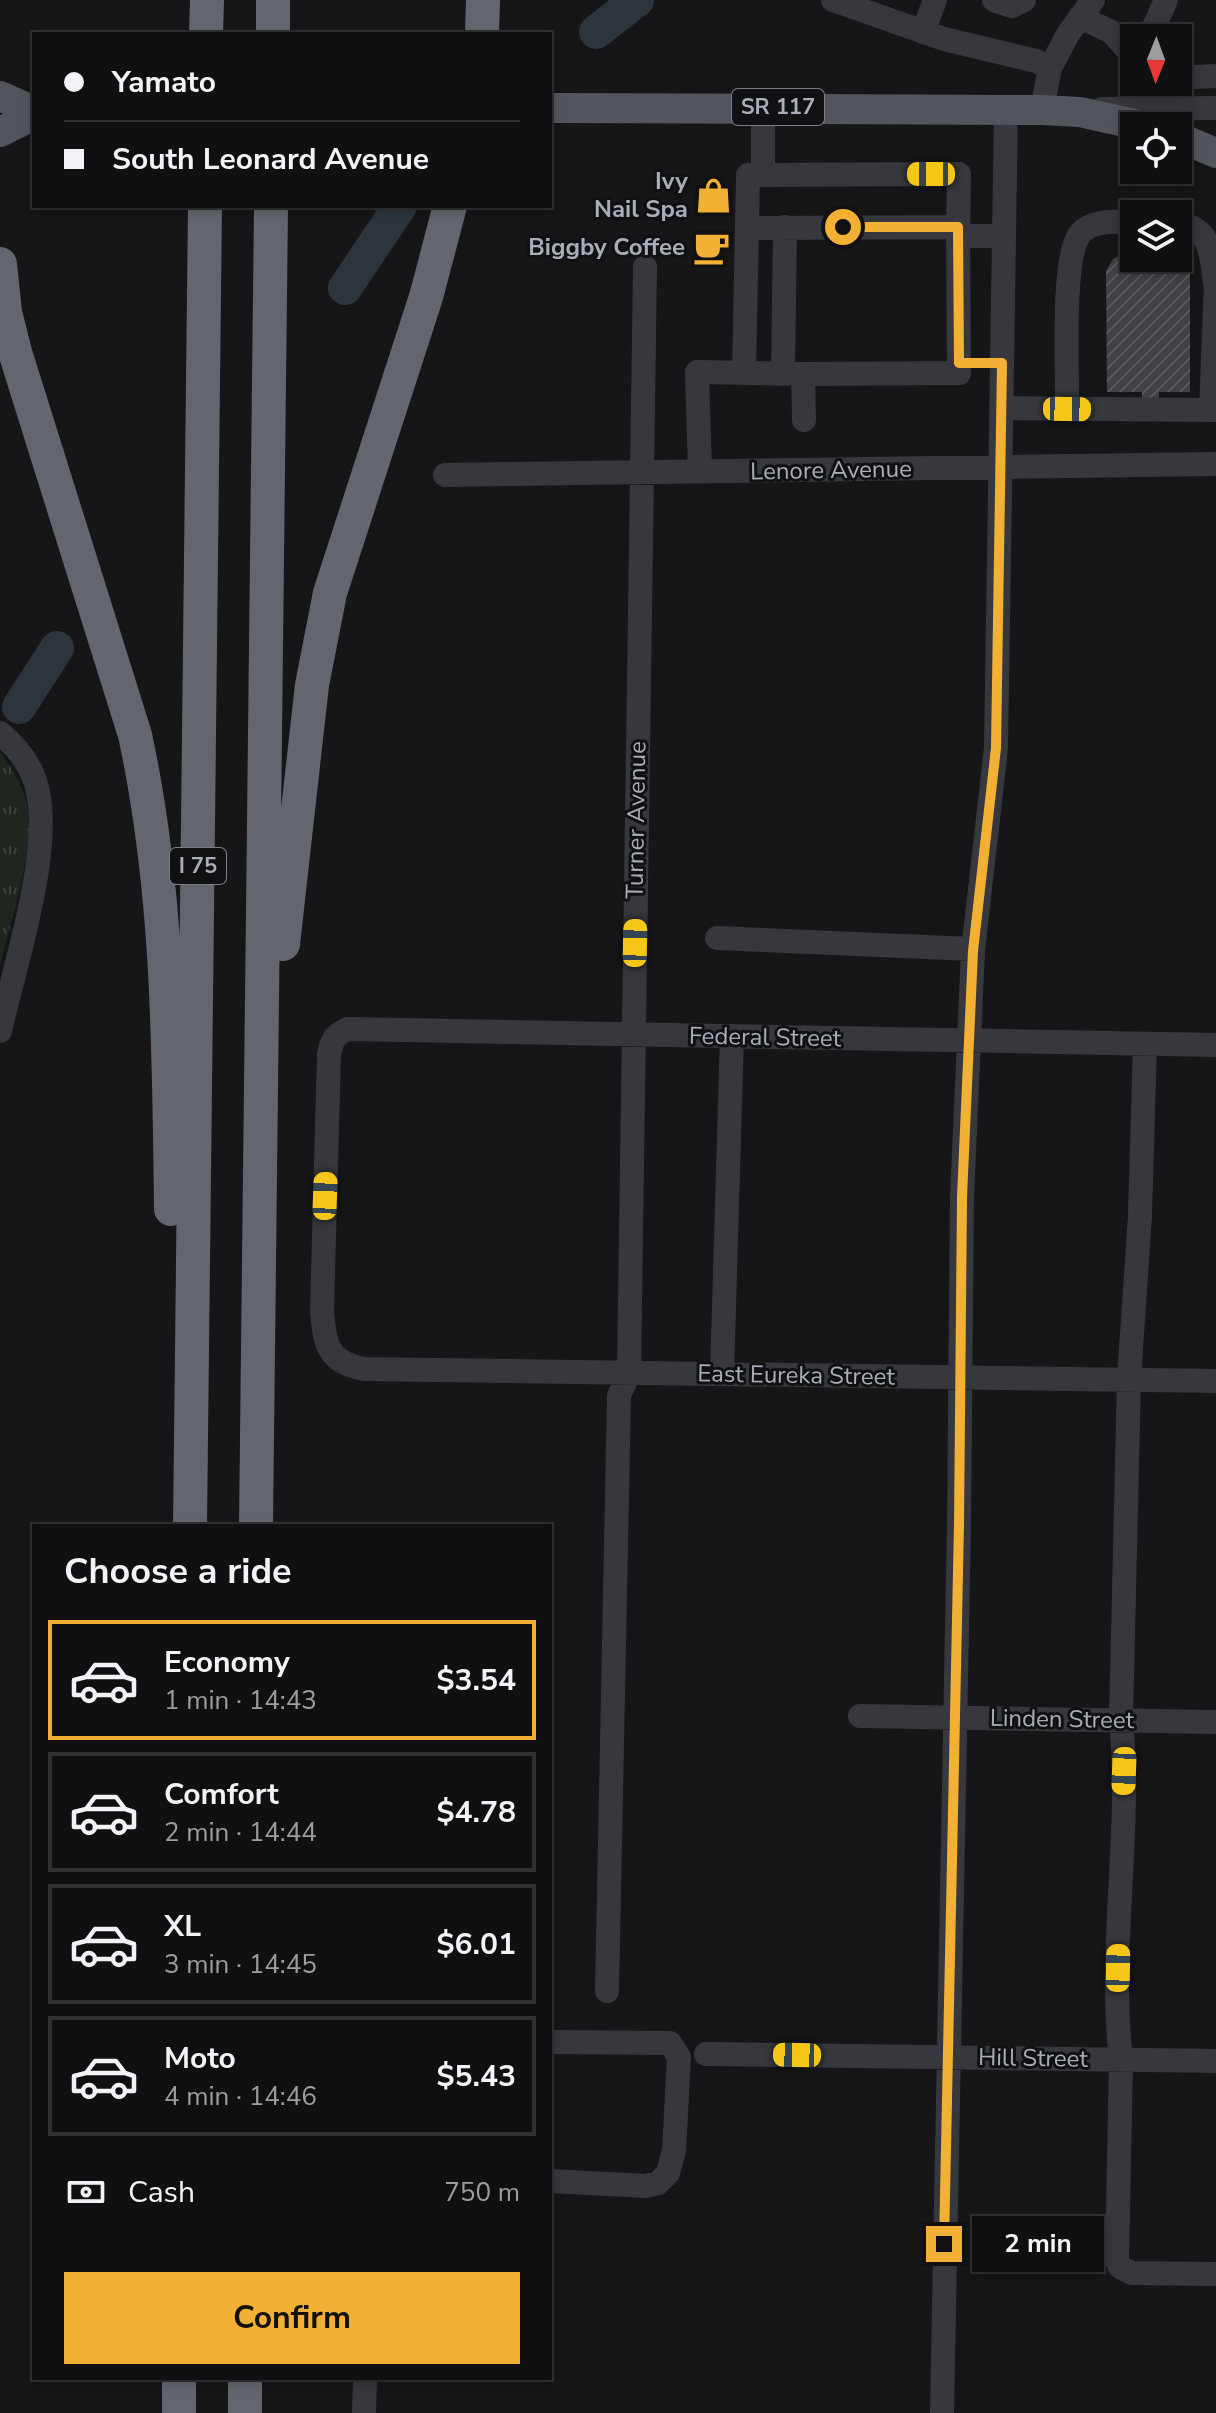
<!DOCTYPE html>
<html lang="en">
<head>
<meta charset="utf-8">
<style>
  body { margin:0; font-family:"Nunito Sans",sans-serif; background:#19191b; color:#f1f3f6; height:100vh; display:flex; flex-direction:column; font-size:30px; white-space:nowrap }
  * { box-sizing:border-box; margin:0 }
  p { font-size:26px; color:#9c9d9f }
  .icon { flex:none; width:44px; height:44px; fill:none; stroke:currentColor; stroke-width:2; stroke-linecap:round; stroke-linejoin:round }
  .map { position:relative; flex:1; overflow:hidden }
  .drawer { position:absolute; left:32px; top:1524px; width:520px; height:856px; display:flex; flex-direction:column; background:#101012; border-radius:0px; box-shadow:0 4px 12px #0003,0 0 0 2px #303032 }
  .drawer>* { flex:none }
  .banner { position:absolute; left:32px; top:32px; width:520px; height:176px; border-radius:0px; box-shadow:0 4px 12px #0003,0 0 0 2px #303032; display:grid; align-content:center; height:176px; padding:0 32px; background:#101012 }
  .needle { width:52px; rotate:181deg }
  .buttons { position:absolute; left:1120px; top:24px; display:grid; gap:16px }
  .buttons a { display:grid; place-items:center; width:72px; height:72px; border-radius:0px; background:#101012; box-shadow:0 4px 12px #0003,0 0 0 2px #303032; font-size:40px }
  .end { position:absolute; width:36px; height:36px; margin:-18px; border:10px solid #f2b134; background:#111; box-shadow:0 0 0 4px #111 }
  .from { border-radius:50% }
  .bubble { position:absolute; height:56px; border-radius:0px; background:#101012; box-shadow:0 4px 12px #0003,0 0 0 2px #303032; font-size:26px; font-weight:700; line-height:56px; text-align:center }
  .car { position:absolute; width:24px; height:48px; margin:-24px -12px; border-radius:10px; box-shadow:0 0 6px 2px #0007; background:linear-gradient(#f5c518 24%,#345 0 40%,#f5c518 0 76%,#345 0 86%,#f5c518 0) }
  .banner b { display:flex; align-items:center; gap:28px; height:76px; font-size:30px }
  .banner b+b { border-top:2px solid #303032 }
  .banner i { width:20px; height:20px; background:#f1f3f6 }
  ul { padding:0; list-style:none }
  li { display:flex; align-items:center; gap:24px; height:120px; margin:0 16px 12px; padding:0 16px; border:4px solid #303032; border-radius:0px }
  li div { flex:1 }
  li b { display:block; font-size:30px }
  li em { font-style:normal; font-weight:700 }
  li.on { border-color:#f2b134 }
  li>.icon { width:72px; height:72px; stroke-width:1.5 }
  h2 { padding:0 32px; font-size:36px; line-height:96px }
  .pay { display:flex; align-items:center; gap:20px; height:88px; padding:0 32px; font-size:30px }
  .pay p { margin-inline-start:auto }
  .action { display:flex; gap:16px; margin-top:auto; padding:16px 32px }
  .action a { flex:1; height:92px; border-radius:0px; background:#f2b134; color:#111; font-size:32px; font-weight:700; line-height:92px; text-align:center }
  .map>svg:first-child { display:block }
  .grass { fill:url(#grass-tufts) }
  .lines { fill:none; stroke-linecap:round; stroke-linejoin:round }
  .river { stroke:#2c353c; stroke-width:34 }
  .building { fill:url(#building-hatch) }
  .minor { stroke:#37383d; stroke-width:24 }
  .major { stroke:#53555c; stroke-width:30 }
  .highway { stroke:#63666e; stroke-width:34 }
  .route { stroke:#f2b134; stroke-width:10 }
  .labels { text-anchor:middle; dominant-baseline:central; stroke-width:6; stroke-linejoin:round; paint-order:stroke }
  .shield { fill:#111113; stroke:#7b7e86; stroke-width:2 }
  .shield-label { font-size:22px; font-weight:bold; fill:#a8adb8 }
  .poi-label { font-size:24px; font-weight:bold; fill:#a8adb8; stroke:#111113; text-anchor:end }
  .street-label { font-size:24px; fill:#a8adb8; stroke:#111113 }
</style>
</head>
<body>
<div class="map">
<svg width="1216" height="2413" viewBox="0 0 1216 2413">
  <defs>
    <pattern id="grass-tufts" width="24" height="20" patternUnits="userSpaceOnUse" patternTransform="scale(2)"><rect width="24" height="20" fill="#1e261f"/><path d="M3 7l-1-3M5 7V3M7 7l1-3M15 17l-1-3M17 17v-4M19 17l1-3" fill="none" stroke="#3c433d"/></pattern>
    <pattern id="building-hatch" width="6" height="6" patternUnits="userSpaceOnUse" patternTransform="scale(2)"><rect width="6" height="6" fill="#404145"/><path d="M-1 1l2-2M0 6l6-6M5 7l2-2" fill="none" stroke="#595a5e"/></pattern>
  </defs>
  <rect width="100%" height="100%" fill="#161618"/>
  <!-- grass -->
  <path class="grass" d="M0,752C11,768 22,783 26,801C37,848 11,919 0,966Z"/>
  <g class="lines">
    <!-- river -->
    <path class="river" d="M596,32L637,0
      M345,288L400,206
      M19,707L57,648"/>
  </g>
  <!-- building -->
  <path class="building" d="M1121,255H1134V258L1190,256V392H1159V408H1142V392H1107L1106,271L1113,259Z"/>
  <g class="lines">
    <!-- minor -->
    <path class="minor" d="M833,0L944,39L1036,61L1050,68L1042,110H1058
      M994,0L1012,6L1024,0
      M1080,17L1112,32L1134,57
      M923,32L935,0
      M1149,38L1166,0
      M1050,68L1068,34L1093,0
      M1178,78L1216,76
      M763,107V175
      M1102,109L1216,108
      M1178,224C1212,228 1211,255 1215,283
      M749,228L958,227
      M744,373L748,175L959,174L958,236
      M783,374L785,227
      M803,374L959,373L958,236H1004
      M1002,408L1216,410
      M1067,409C1068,374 1061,257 1080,234C1092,219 1118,222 1134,222
      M1211,410L1216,283
      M700,472L697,372L803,374L804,420
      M445,475L1216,464
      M0,733C12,743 24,756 31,771C61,830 14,966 0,1031
      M717,938L973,949
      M1145,1044L1140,1215L1129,1379L1121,1720C1132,1833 1108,1947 1121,2060L1117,2260L1120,2267L1132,2273L1216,2274
      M1216,1045L348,1029C335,1034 332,1040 329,1054L322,1311C325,1344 327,1362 364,1369L1216,1381
      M722,1374L732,1036
      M860,1716L1216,1722
      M607,1991L619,1396L629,1372L645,267
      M550,2042L670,2043L679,2057L674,2150L668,2173L658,2183L646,2186L550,2181
      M706,2054L1216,2061
      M364,2413L365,2378
      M942,2413L959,1524L962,1197L973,951L996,748L1006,109"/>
    <!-- major -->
    <path class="major" d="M0,96L34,111
      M550,108L1042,110L1080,112L1143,126
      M0,132L34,115
      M1178,137L1216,153"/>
    <!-- highway -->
    <path class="highway" d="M206,34L207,0
      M273,34V0
      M482,34L483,0
      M0,264L5,312L15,352L135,735C169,892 169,1050 171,1209
      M283,944L312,685L330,593L426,297L450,206
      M190,1526L205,206
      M256,1526L271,206
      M179,2413V2378
      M245,2413V2378"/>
  </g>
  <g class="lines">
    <!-- route -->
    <path class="route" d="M843,227H958L959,363H1002L996,748L973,951L962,1197L959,1524L944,2244"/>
  </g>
  <!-- icons -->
  <defs>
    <symbol id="shop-bare" viewBox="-9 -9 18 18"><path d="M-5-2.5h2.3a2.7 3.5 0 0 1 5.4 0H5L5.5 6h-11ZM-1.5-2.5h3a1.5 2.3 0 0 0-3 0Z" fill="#f2b134" stroke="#111113" stroke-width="2.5" paint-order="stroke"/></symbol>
    <symbol id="cafe-bare" viewBox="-9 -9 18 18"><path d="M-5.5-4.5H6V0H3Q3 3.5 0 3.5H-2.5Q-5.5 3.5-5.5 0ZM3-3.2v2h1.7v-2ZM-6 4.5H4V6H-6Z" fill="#f2b134" stroke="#111113" stroke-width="2.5" paint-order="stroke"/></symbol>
  </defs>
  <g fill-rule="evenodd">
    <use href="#shop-bare" x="688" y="170" width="51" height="51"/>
    <use href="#cafe-bare" x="686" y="222" width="51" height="51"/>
  </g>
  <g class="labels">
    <!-- shield labels -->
    <g class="shield">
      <rect x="732" y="89" width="92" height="36" rx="6"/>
      <rect x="170" y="848" width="56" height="36" rx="6"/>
    </g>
    <g class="shield-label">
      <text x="778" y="107">SR 117</text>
      <text x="198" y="866">I 75</text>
    </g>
    <!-- poi labels -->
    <g class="poi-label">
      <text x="688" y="181">Ivy<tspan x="688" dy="28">Nail Spa</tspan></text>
      <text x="685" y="247">Biggby Coffee</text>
    </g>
    <!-- street labels -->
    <g class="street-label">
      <text transform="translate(831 470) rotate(-1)">Lenore Avenue</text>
      <text transform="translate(636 820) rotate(-89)">Turner Avenue</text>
      <text transform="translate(765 1037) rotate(1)">Federal Street</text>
      <text transform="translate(796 1375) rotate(1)">East Eureka Street</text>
      <text transform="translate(1062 1719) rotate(1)">Linden Street</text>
      <text transform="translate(1033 2058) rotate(1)">Hill Street</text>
    </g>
  </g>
</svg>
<div class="buttons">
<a><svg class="needle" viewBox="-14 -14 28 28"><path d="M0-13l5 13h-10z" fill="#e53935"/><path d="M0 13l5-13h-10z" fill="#9c9d9f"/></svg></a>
<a><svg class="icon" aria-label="locate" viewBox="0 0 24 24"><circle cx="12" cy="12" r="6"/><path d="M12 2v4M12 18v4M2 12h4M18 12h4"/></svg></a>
<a><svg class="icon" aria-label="layers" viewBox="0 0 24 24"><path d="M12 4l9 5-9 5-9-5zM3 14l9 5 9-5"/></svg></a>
</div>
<i class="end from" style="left:843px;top:227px"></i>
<i class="end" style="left:944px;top:2244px"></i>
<div class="bubble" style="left:972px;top:2216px;width:132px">2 min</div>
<i class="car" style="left:931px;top:174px;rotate:270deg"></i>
<i class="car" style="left:1067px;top:409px;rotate:91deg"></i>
<i class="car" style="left:635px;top:943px;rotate:1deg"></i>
<i class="car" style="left:325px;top:1196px;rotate:2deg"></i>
<i class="car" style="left:1124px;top:1771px;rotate:182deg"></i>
<i class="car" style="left:1118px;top:1968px;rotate:1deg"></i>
<i class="car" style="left:797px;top:2055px;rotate:271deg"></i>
<div class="banner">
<b><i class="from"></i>Yamato</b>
<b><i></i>South Leonard Avenue</b>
</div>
<section class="drawer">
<h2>Choose a ride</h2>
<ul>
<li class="on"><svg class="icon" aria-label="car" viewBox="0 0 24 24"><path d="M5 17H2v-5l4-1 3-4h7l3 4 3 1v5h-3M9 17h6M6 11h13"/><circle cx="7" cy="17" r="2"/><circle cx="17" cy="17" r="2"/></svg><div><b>Economy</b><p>1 min · 14:43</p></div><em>$3.54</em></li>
<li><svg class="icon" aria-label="car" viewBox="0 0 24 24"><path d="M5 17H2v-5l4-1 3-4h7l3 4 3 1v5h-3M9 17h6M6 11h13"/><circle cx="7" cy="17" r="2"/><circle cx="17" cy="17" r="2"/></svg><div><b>Comfort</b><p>2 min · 14:44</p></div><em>$4.78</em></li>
<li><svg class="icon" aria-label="car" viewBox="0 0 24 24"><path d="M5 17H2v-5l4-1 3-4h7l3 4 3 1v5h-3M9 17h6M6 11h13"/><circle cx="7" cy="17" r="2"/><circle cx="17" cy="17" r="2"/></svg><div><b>XL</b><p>3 min · 14:45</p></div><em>$6.01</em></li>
<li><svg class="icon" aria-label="car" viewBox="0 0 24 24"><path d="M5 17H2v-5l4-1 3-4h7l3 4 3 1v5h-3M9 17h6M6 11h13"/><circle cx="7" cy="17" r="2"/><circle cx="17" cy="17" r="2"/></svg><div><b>Moto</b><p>4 min · 14:46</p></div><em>$5.43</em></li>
</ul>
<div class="pay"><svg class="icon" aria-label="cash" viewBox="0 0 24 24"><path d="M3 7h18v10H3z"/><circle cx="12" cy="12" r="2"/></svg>Cash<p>750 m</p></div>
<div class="action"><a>Confirm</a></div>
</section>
</div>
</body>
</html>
